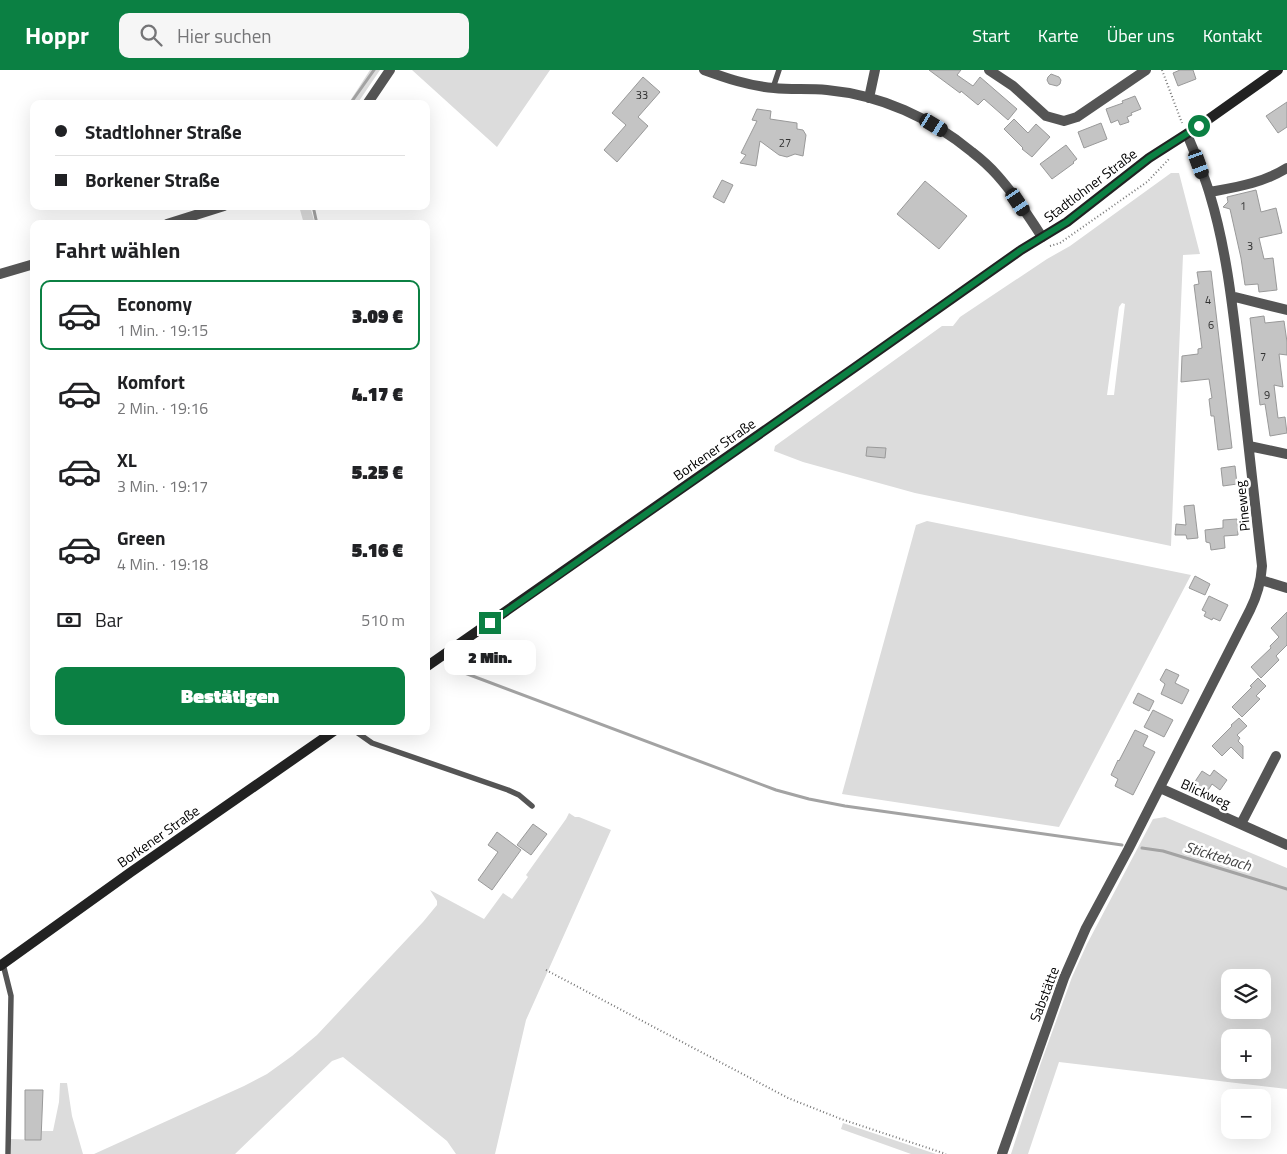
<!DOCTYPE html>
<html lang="de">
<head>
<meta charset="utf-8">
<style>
  body { margin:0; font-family:"Titillium Web",sans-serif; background:#f6f6f6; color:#202124; height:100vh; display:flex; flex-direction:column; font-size:19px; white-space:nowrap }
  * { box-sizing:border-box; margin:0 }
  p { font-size:16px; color:#757577 }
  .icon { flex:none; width:28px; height:28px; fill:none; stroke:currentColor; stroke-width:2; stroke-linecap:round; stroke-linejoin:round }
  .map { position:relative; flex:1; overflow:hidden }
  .drawer { position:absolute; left:30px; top:150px; width:400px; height:515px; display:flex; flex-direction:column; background:#fff; border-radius:10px; box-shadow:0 5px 20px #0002 }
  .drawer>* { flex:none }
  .banner { position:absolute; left:30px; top:30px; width:400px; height:110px; border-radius:10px; box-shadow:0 5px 20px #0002; display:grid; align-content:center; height:110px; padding:0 25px; background:#fff }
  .tools { position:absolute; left:1221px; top:899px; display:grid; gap:10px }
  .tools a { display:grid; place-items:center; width:50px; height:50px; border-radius:10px; background:#fff; box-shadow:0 5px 20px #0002; font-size:25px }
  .end { position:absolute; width:22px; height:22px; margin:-11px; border:6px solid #0b8043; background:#fff; box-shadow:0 0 0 2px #fff }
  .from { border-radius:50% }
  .bubble { position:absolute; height:35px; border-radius:10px; background:#fff; box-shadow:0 5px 20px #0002; font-size:16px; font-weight:800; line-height:35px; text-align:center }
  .car { position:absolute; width:15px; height:30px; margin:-15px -8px; border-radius:6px; box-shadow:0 0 4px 1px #0007; background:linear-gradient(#222 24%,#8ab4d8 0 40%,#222 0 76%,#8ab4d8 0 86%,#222 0) }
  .banner b { display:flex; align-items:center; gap:18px; height:48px; font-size:19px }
  .banner b+b { border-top:1px solid #e0e0e0 }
  .banner i { width:12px; height:12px; background:#202124 }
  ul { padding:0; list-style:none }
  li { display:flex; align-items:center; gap:15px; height:70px; margin:0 10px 8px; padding:0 15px; border:2px solid transparent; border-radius:10px }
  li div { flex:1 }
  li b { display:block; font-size:19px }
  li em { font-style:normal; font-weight:800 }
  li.current { border-color:#0b8043 }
  li>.icon { width:45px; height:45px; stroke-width:1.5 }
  h2 { padding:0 25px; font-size:22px; line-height:60px }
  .pay { display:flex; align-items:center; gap:12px; height:55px; padding:0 25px; font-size:19px }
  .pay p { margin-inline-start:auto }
  .cta { display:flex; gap:10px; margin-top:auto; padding:10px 25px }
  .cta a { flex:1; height:58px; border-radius:10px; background:#0b8043; color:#fff; font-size:20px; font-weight:800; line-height:58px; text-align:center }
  header { display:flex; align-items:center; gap:30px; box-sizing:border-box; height:70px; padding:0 25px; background:#0b8043; color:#fff }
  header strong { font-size:24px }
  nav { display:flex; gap:28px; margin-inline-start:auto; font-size:18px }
  .search { width:350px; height:45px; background:#f6f6f6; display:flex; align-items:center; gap:12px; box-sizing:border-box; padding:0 18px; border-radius:10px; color:#757577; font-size:19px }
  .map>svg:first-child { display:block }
  .green { fill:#dcdcdc; fill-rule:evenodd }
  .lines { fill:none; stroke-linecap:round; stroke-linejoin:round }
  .stream { stroke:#a3a3a3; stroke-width:3 }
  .building { fill:#c4c4c4; stroke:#999 }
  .path { stroke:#777; stroke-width:2; stroke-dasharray:1 2.5; stroke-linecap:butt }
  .service { stroke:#555; stroke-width:5.5 }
  .minor { stroke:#555; stroke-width:10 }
  .secondary { stroke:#222; stroke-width:10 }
  .route { stroke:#0b8043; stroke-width:6 }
  .labels { text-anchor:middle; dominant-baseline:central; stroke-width:5; stroke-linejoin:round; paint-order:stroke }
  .number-label { font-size:11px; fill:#313131 }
  .street-label { font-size:14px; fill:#000; stroke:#fff }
  .water-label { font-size:15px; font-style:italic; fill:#444; stroke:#fff }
</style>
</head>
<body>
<header>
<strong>Hoppr</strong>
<div class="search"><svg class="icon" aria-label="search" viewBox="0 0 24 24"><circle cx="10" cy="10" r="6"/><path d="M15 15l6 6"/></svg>Hier suchen</div>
<nav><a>Start</a><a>Karte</a><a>Über uns</a><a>Kontakt</a></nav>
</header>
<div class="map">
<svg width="1287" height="1084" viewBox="0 0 1287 1084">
  <rect width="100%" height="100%" fill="#fff"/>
  <!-- green -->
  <path class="green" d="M370,0H380L357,34H348Z
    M412,0H550L497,77Z
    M1171,103H1179L1200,184L1183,185L1171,476L915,423L803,392L774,381L775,376L942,256H953L960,247L1047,189L1070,176ZM1122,233L1125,234L1114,325H1107L1119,237Z
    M299,136H310L315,154H304Z
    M927,451L1191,505L1059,757L842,724L916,455Z
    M569,743L575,747H579L611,760L526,950L495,1084H456L447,1071L343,987L332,991L235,1084H94L244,1016L267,1004L292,986L317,965L423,852L437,835V831L430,820L484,849L503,823L512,829L528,807L526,805L566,749Z
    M1165,747L1287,798V1019L1059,992L1028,1084H1011L1038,1001L1072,907L1087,874L1153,749ZM1230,908H1262V940H1230ZM1230,968H1262V1000H1230Z
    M60,1013H67L72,1046L83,1084H11V1069L41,1070L42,1061H53L59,1032Z
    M843,1053L936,1084H911L841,1059Z"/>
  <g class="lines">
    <!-- stream -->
    <path class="stream" d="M350,34L374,0
      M313,136L317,154
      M426,566L428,571
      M462,602L776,720L809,729L845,736L1122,775
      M1142,778L1163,781L1287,819"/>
  </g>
  <!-- building -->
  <path class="building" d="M929,0H961L957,5L973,16L980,7L1017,39L1008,50L984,29L978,35L961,21L960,23Z
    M1180,0H1193L1196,9L1178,16L1173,3Z
    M1051,4L1059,7L1061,10L1060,14L1057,16L1049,14L1047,10L1048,7Z
    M643,7L660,22L638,47L648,56L617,92L604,80L626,55L612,43Z
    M1135,26L1141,39L1131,43L1132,45L1127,47L1129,52L1120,55L1118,50L1111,53L1106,39L1123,33L1122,31Z
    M1287,32V57L1278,63L1266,46Z
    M757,39L771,41L770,49L797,53V59L803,60L806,65L803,86L795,84L787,87L779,85L760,71L756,96L740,93L746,85L741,83L757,51L752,50Z
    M1014,49L1028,63L1036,54L1050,67L1032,87L1022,79L1023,78L1004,59Z
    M1101,53L1107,69L1084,78L1078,62Z
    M1066,75L1077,89L1073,92L1074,93L1052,109L1040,94Z
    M722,110L733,115L724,133L713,127Z
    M925,111L967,146L939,179L897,144Z
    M1256,120L1261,142L1276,138L1282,163L1259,168L1264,189L1273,188L1277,220L1259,222L1258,214L1245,215L1241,188L1230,139L1223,137L1228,132L1227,127Z
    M1211,201L1232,378L1218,380L1214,346H1211L1209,329L1212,328L1209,309L1181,312L1182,286L1198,284V279L1202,278L1194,215L1199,214L1197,202Z
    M1264,246L1265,253L1284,251L1287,272V285L1279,284L1283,317L1274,315L1278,348L1285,347L1287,363L1270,366L1265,334L1260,335L1250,248Z
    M867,377L886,378L885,388L866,386Z
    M1235,396L1237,414L1223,416L1221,398Z
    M1194,435L1198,468L1187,469L1186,465H1175L1176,454L1186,455L1184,436Z
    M1237,449L1238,465L1224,466L1225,478L1211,480L1210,473L1206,472L1205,460L1223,458V450Z
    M1195,506L1210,514L1205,525L1189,518Z
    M1209,526L1228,535L1220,551L1213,548L1212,550L1204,546L1206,542L1202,540Z
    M1287,542V575L1276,586L1279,590L1261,608L1251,597L1271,578L1270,576L1279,567L1271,558Z
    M1166,599L1179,605L1175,613L1189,620L1182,634L1161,624L1165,614L1160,610Z
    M1258,608L1266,616L1256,626L1260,629L1242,647L1232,637L1252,617L1250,616Z
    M1138,623L1154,631L1149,641L1133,633Z
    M1153,640L1173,650L1164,667L1144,657Z
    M1239,648L1247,656L1237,665L1240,668L1238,671L1243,676V689L1231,677L1222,686L1212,676L1232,656L1231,655Z
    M1135,660L1148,666L1143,676L1155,682L1133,725L1115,716L1118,709L1111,705L1118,690L1119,691Z
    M1214,700L1227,710L1220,720L1212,714L1205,725L1192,716L1202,701L1210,706Z
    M533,754L547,764L531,785L517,775Z
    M497,762L521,780L492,820L478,810L498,782L488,775Z
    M25,1020H43L41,1070H25Z"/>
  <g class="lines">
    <!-- path -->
    <path class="path" d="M1162,0L1182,53
      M1052,147L1060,140L1074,131
      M1050,176L1060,173L1147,112L1169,89
      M546,900L788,1028L841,1049L946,1084"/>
    <!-- service -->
    <path class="service" d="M773,18L779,0
      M355,661L372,673L508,720L519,725L532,736
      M3,894L11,926L8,1084"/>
    <!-- minor -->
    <path class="minor" d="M704,0C726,8 749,16 774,18C791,20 809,18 827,20C881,25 931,48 972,82C981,89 990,97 997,105C1014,124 1028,145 1042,167
      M989,0L1013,16L1046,46L1064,51L1077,47L1146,0
      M869,28L875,0
      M367,34L390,0
      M1210,122C1237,117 1263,113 1287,98
      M167,154L224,136
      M0,204L34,194
      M1231,226L1287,240
      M1249,376L1287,384
      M1261,510L1287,518
      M1160,718L1287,775
      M1241,754L1276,686
      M1002,1084L1064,908L1086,858L1128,780L1250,540C1257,526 1261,512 1262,496C1255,431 1248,366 1240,300C1233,241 1227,181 1210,125C1204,104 1195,84 1187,64"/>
    <!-- secondary -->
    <path class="secondary" d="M426,597L854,298L1021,180L1067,152L1149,88L1199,56L1278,0
      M0,896L131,802L334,661"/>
  </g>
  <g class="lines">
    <!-- route -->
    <path class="route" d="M490,553L854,298L1021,180L1067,152L1149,88L1199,56"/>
  </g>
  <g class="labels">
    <!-- number labels -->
    <g class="number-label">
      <text x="642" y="25">33</text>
      <text x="785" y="73">27</text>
      <text x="1243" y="136">1</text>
      <text x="1250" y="176">3</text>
      <text x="1208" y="230">4</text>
      <text x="1211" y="255">6</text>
      <text x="1263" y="287">7</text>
      <text x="1267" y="325">9</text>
    </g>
    <!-- street labels -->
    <g class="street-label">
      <text transform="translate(1090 115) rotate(-37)">Stadtlohner Straße</text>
      <text transform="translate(714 379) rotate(-35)">Borkener Straße</text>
      <text transform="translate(1242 436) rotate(-96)">Pineweg</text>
      <text transform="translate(1206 723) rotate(24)">Blickweg</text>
      <text transform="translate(158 766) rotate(-35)">Borkener Straße</text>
      <text transform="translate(1044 924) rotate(-69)">Sabstätte</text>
    </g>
    <!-- water labels -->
    <g class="water-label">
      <text transform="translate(1218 786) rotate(17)">Sticktebach</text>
    </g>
  </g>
</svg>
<div class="tools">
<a><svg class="icon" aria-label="layers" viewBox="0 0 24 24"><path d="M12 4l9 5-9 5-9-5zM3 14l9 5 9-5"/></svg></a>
<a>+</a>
<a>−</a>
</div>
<i class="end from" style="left:1199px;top:56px"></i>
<i class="end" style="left:490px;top:553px"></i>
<div class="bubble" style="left:444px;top:570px;width:92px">2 Min.</div>
<i class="car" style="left:934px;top:55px;rotate:121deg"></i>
<i class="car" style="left:1199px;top:94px;rotate:160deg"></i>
<i class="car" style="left:1018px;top:132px;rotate:146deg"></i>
<div class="banner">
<b><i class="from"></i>Stadtlohner Straße</b>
<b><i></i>Borkener Straße</b>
</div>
<section class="drawer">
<h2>Fahrt wählen</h2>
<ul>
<li class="current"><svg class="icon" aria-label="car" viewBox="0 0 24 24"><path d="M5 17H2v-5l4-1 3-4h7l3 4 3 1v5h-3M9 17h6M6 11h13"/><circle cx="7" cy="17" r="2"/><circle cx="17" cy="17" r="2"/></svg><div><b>Economy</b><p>1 Min. · 19:15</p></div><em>3.09 €</em></li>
<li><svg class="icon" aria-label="car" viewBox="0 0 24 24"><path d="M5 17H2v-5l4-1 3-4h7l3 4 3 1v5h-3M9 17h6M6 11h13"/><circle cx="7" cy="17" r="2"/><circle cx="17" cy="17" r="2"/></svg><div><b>Komfort</b><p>2 Min. · 19:16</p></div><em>4.17 €</em></li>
<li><svg class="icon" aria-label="car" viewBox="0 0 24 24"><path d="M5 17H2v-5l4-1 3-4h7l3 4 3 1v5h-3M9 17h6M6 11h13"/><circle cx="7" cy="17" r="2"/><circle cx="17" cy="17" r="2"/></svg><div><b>XL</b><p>3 Min. · 19:17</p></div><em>5.25 €</em></li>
<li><svg class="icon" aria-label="car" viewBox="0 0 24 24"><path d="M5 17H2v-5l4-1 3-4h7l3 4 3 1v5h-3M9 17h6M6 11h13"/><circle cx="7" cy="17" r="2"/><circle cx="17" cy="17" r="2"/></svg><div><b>Green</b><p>4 Min. · 19:18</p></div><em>5.16 €</em></li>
</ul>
<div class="pay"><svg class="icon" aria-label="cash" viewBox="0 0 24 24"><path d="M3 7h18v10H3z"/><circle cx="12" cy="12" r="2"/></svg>Bar<p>510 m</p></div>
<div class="cta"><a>Bestätigen</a></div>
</section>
</div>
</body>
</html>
